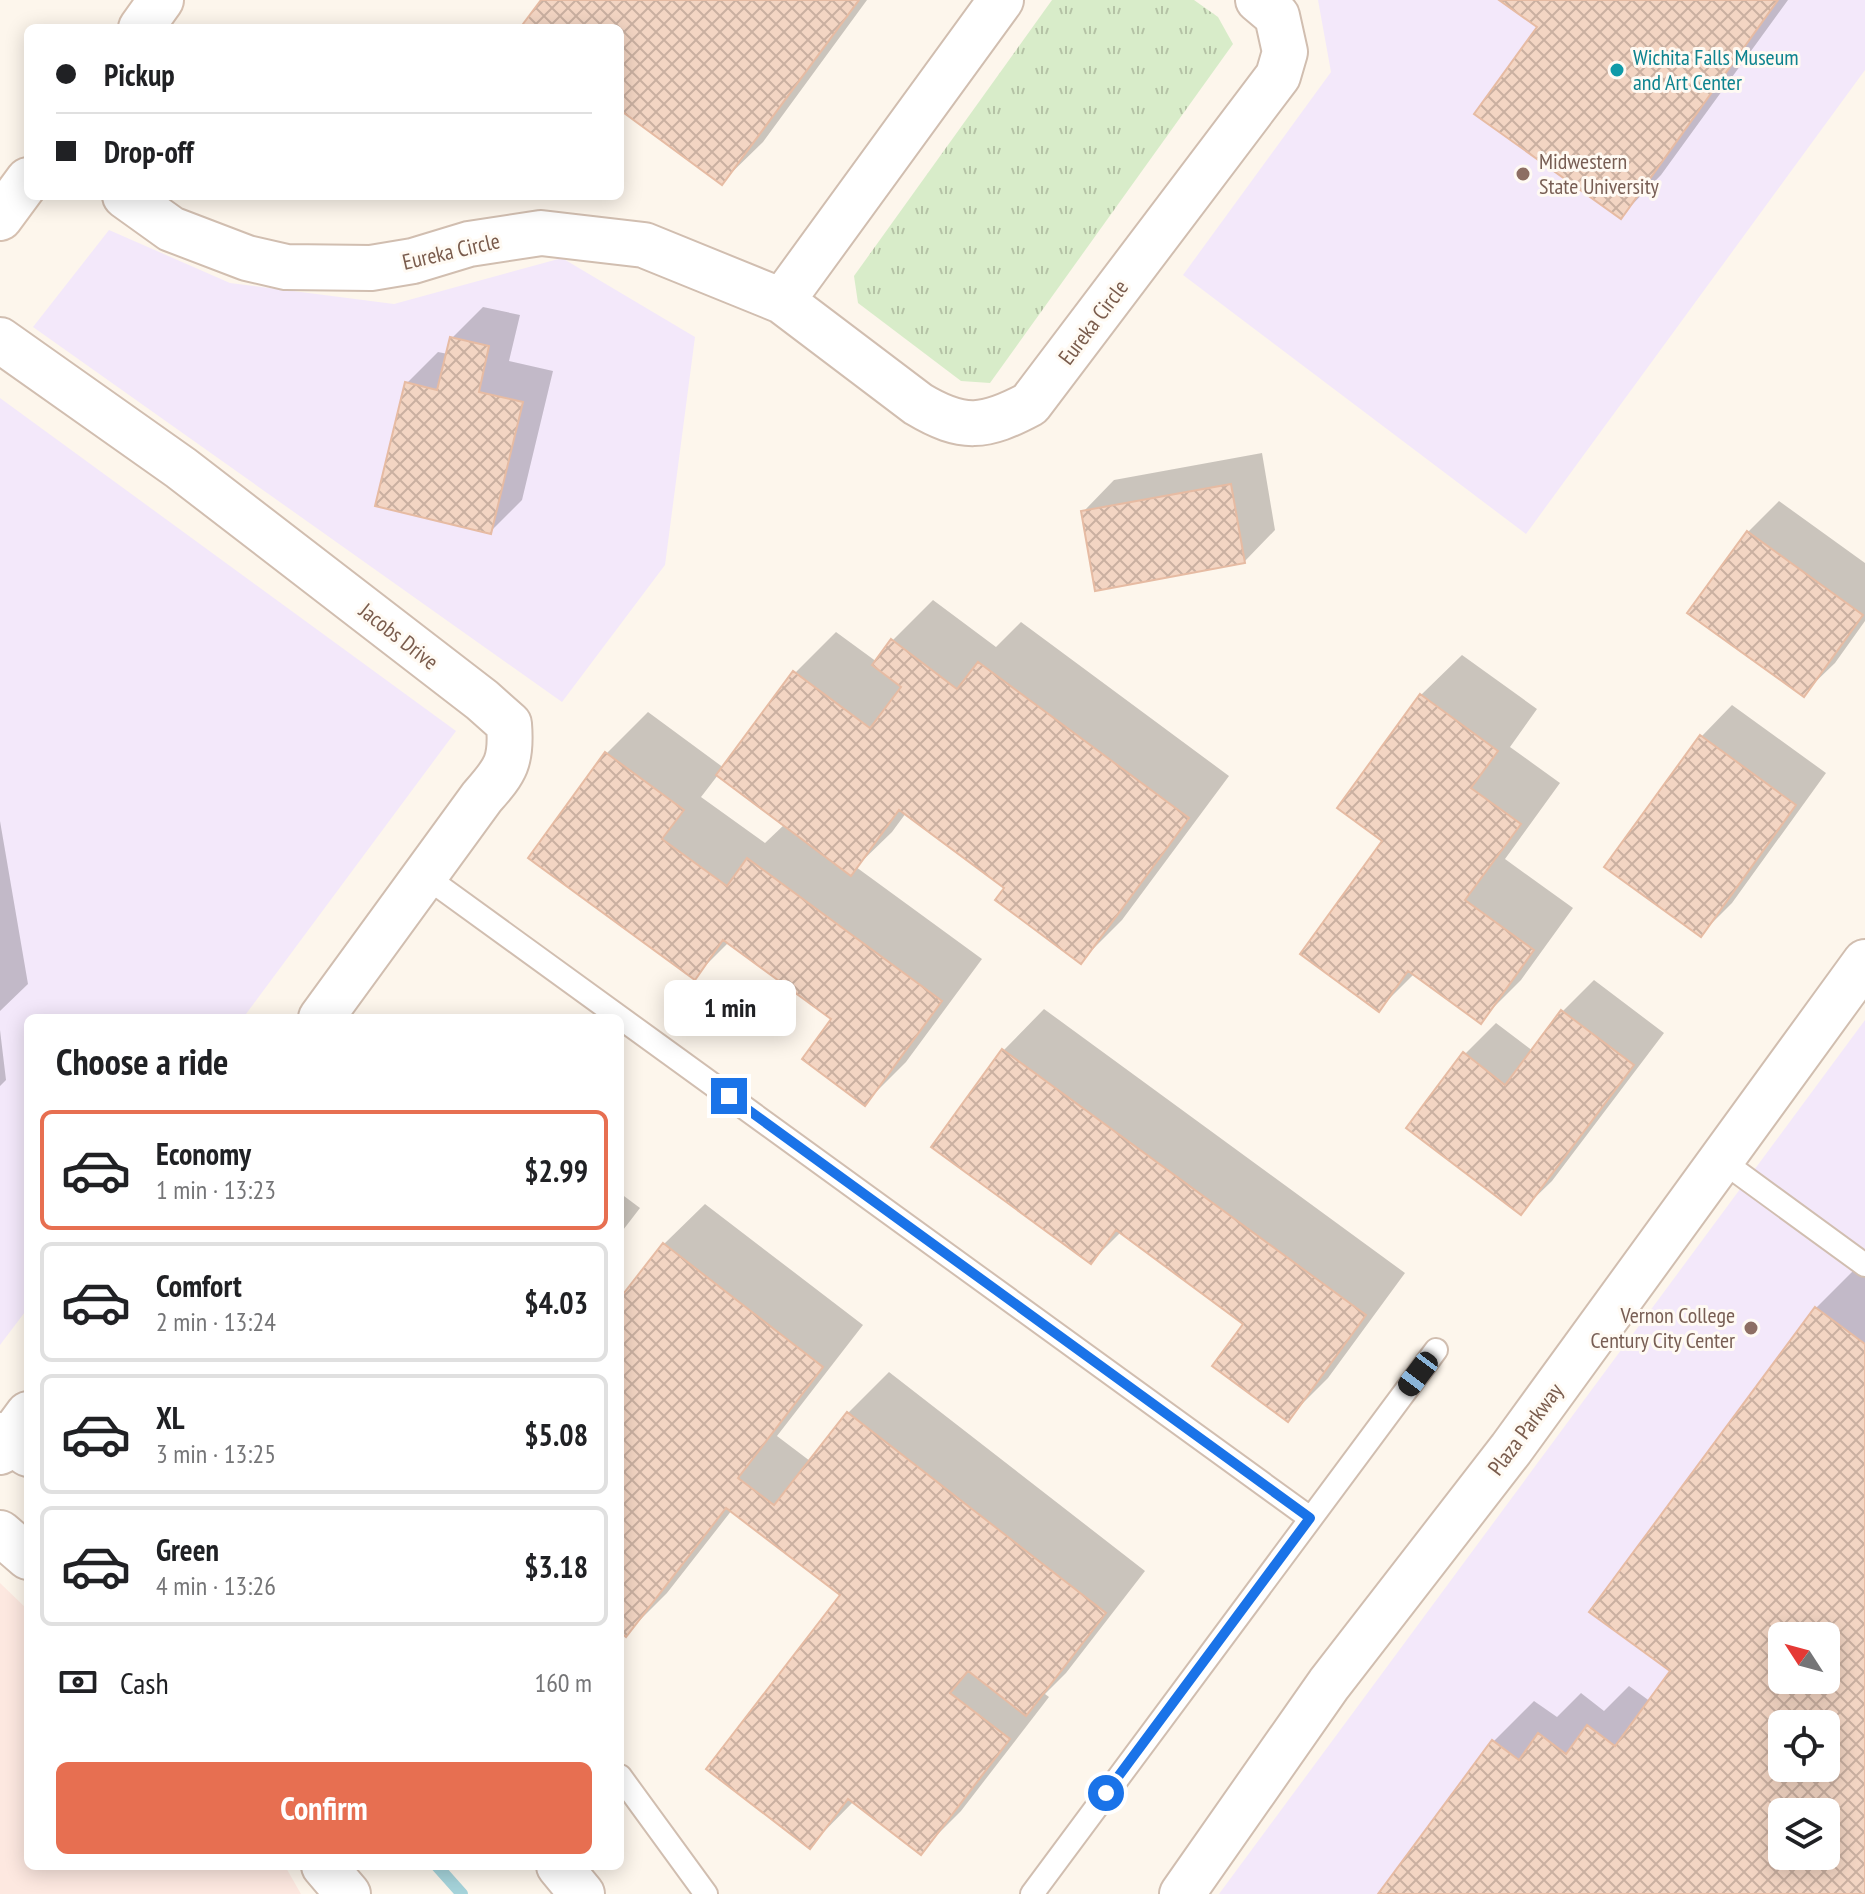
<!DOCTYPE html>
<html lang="en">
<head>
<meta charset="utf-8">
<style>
  body { margin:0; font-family:"PT Sans Narrow",sans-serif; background:#f2f2f2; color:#202124; height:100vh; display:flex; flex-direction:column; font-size:30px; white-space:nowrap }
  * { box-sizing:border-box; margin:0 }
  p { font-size:26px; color:#757577 }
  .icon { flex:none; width:44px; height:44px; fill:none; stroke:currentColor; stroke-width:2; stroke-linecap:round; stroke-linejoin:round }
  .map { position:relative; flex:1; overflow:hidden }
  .panel { position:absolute; left:24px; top:1014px; width:600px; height:856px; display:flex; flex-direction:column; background:#fff; border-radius:12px; box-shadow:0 4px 20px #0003 }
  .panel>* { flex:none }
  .top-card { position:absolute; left:24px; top:24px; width:600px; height:176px; border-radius:12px; box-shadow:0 4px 20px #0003; display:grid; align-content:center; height:176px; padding:0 32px; background:#fff }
  .needle { width:52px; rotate:306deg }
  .fabs { position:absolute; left:1768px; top:1622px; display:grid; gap:16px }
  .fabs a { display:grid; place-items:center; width:72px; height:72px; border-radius:12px; background:#fff; box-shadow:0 4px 20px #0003; font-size:40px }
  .end { position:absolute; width:36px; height:36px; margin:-18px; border:10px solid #1a73e8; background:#fff; box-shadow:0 0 0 4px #fff }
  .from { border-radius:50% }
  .bubble { position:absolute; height:56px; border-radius:12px; background:#fff; box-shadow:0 4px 20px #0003; font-size:26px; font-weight:800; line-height:56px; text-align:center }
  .car { position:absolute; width:24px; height:48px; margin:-24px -12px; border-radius:10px; box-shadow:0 0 6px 2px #0007; background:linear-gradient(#222 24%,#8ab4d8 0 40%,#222 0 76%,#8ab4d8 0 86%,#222 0) }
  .top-card b { display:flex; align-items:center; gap:28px; height:76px; font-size:30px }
  .top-card b+b { border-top:2px solid #e0e0e0 }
  .top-card i { width:20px; height:20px; background:#202124 }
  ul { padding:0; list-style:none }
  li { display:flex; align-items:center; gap:24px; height:120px; margin:0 16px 12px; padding:0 16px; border:4px solid #e0e0e0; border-radius:12px }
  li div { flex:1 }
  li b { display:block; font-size:30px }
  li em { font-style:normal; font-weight:800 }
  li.selected { border-color:#e76f51 }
  li>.icon { width:72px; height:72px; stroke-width:1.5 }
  h2 { padding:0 32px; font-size:36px; line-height:96px }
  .pay { display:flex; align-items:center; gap:20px; height:88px; padding:0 32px; font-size:30px }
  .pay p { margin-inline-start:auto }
  .action { display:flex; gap:16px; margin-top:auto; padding:16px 32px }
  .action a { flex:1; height:92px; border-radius:12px; background:#e76f51; color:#fff; font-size:32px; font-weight:800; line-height:92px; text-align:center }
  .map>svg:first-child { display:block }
  .commercial { fill:#fde8e0 }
  .education { fill:#f3e8fa; fill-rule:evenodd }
  .grass { fill:url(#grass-tufts) }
  .shadow { fill:#0003; fill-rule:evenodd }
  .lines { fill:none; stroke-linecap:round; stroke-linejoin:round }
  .stream { stroke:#a5d3da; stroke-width:12 }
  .building { fill:url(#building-cross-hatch); stroke:#e6bba3; stroke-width:2; fill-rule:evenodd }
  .service-casing { stroke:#d1beb0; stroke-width:26 }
  .minor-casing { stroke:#d1beb0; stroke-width:48 }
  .tertiary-casing { stroke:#d1beb0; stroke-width:48 }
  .secondary-casing { stroke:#d6c0b0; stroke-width:48 }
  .service { stroke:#fff; stroke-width:22 }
  .minor { stroke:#fff; stroke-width:44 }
  .tertiary { stroke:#fff; stroke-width:44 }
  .secondary { stroke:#fff; stroke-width:44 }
  .route { stroke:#1a73e8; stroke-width:10 }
  .culture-dot { fill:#0f9aa8; stroke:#fffaf3; stroke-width:3 }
  .education-dot { fill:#8d6e63; stroke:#fffaf3; stroke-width:3 }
  .labels { text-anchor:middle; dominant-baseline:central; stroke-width:6; stroke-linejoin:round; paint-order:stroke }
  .culture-label { font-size:22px; fill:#0d838f; stroke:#fffaf3; text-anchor:start }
  .education-label { font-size:22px; fill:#785e54; stroke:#fffaf3; text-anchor:start }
  .street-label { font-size:22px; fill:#7a5c4d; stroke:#fffaf3 }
</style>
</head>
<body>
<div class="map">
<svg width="1865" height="1894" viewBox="0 0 1865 1894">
  <defs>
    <pattern id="grass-tufts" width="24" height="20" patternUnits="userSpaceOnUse" patternTransform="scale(2)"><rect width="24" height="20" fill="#d8ecc9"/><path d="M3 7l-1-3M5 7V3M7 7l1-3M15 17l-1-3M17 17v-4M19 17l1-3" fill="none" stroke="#b4c2a5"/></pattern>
    <pattern id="building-cross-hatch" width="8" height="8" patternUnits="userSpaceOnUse" patternTransform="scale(2)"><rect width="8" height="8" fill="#f3d5c3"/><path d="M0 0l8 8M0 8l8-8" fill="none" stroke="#cab0a1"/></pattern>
  </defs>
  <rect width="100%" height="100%" fill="#fdf6ec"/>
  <!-- commercial -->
  <path class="commercial" d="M0,1583L28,1610V1866H285L301,1894H0Z"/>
  <!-- education -->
  <path class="education" d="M1318,0H1865V70L1526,534L1183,275L1331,72Z
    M109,230L230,283L394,304L562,258L695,337L665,565L562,702L33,327Z
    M0,398L456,731L243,1018H28V1308L0,1345Z
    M1865,1020V1894H1219ZM1782,1636H1826V1680H1782ZM1782,1724H1826V1768H1782ZM1782,1812H1826V1856H1782Z"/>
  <!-- grass -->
  <path class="grass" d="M1052,0H1194L1218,17L1233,44L990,383L961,381L858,303L854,276Z"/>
  <!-- shadow -->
  <path class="shadow" d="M543,0H867L763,142L722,182L620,107V28H522Z
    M1503,0H1788L1661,175L1621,216L1540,26Z
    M483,307L520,315L509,361L553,371L522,500L491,531L407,383L438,352L448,354L452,338Z
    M1262,453L1275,530L1244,562L1083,512L1114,480Z
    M1779,501L1865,563V621L1835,663L1803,694L1748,532Z
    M933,600L996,647L1021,622L1229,776L1122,920L1081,961L1007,888L906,813L892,832L856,867L982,959L906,1062L865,1103L834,1019L729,942L694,977L531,858L607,753L648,712L724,768L795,673L836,632L877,662L892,641ZM718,775L785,824L765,843L701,797Z
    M1462,655L1537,709L1510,747L1560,783L1505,859L1573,908L1521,980L1480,1021L1415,973L1379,1009L1385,841L1421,695Z
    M1732,705L1826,773L1732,903L1701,934V737Z
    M0,821L28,984L0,1011Z
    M1594,980L1664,1033L1552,1181L1520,1212L1465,1054L1496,1023L1533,1051L1563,1011Z
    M1044,1009L1405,1273L1328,1378L1287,1419L1246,1324L1121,1232L1091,1262L1004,1050Z
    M0,1030L6,1080L0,1086Z
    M620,1193L640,1208L620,1234Z
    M705,1204L863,1325L777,1436L810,1461L848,1413L889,1372L1145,1571L1066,1673L1045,1694L1049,1697L961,1811L920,1852L854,1801L810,1846L843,1595L732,1510L667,1593L626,1634L620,1629V1302L664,1244Z
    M1857,1267L1865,1273V1894H1381L1494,1741L1534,1701L1557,1717L1581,1693L1604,1711L1629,1686L1651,1702L1673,1671L1592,1611L1816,1308ZM1782,1636H1826V1680H1782ZM1782,1724H1826V1768H1782ZM1782,1812H1826V1856H1782Z"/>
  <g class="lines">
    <!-- stream -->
    <path class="stream" d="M437,1866L462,1894"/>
  </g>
  <!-- building -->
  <path class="building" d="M541,0H859L722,185L620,110V28H520Z
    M1499,0H1778L1621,219L1474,114L1537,27Z
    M450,337L489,346L479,392L523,402L491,534L375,506L405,382L437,390Z
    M1231,484L1245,563L1095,591L1081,511Z
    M1747,531L1863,615L1804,697L1687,613Z
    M891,639L957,689L978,662L1189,818L1081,964L995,900L1004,888L899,810L851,876L716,775L793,671L870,728L901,687L872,665Z
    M1420,694L1498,751L1471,788L1521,824L1465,900L1534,950L1481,1024L1408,971L1379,1012L1300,954L1382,841L1337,808Z
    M1700,735L1796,805L1701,937L1604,867Z
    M605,752L684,810L662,839L727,886L747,858L942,1001L865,1106L802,1059L831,1019L723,940L695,980L528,858Z
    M1561,1010L1634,1065L1521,1215L1406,1128L1463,1052L1505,1085Z
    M1002,1049L1366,1315L1288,1422L1212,1366L1243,1324L1116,1230L1091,1264L931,1147Z
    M663,1243L823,1367L738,1478L774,1505L847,1412L1106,1613L1026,1716L968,1671L950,1693L1010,1739L921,1855L848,1799L810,1849L706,1769L840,1595L726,1508L626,1637L620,1632V1298Z
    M1815,1307L1865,1344V1894H1378L1492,1740L1519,1760L1538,1733L1566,1754L1587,1725L1615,1746L1670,1671L1589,1612ZM1782,1636H1826V1680H1782ZM1782,1724H1826V1768H1782ZM1782,1812H1826V1856H1782Z"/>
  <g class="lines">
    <defs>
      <path id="service" d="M425,876L1310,1518
        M1721,1160L1865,1265
        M620,1776L706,1894
        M1032,1894L1436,1350"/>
      <path id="minor" d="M1001,0L782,301L918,404C963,431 985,428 1030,404L1278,76L1285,52L1277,16L1258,0
        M125,196L171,229L247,258L286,267L371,268L413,261L469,244L541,233L644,245L782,301
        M0,340L181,468L482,700L509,724C512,761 506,770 482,797L321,1018
        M0,1452L28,1414
        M1182,1894L1329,1684L1511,1449L1865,962"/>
      <path id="tertiary" d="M0,1435L28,1454
        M0,1533L28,1557
        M324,1866L348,1894
        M559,1866L582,1894"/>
      <path id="secondary" d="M141,28L161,0
        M0,218L28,180"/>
    </defs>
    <!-- service casing -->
    <use href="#service" class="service-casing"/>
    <!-- minor casing -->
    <use href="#minor" class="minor-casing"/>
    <!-- tertiary casing -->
    <use href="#tertiary" class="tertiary-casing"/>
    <!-- secondary casing -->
    <use href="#secondary" class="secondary-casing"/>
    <!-- service -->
    <use href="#service" class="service"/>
    <!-- minor -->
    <use href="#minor" class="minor"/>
    <!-- tertiary -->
    <use href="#tertiary" class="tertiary"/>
    <!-- secondary -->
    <use href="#secondary" class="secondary"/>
  </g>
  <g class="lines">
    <!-- route -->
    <path class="route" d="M729,1096L1310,1518L1106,1793"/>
  </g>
  <!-- markers -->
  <circle class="culture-dot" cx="1617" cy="70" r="8"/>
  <g class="education-dot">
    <circle cx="1523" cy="174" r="8"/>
    <circle cx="1751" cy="1328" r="8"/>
  </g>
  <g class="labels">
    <!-- culture labels -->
    <g class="culture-label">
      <text x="1633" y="57">Wichita Falls Museum<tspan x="1633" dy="25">and Art Center</tspan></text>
    </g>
    <!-- education labels -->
    <g class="education-label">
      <text x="1539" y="161">Midwestern<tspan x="1539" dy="25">State University</tspan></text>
      <text x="1735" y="1315" text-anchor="end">Vernon College<tspan x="1735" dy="25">Century City Center</tspan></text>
    </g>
    <!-- street labels -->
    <g class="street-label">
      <text transform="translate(451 251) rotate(-13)">Eureka Circle</text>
      <text transform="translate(1093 322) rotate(-53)">Eureka Circle</text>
      <text transform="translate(399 636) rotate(38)">Jacobs Drive</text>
      <text transform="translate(1525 1429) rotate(-53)">Plaza Parkway</text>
    </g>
  </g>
</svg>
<div class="fabs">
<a><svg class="needle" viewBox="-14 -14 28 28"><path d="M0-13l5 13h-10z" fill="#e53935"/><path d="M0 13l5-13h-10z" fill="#757577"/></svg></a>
<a><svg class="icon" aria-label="locate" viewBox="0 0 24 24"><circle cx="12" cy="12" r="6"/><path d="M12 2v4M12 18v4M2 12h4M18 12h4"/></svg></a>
<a><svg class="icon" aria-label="layers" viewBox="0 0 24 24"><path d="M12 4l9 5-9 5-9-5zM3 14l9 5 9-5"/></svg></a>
</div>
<i class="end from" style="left:1106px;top:1793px"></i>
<i class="end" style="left:729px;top:1096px"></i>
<div class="bubble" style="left:664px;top:980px;width:132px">1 min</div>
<i class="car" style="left:1418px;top:1374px;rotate:217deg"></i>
<div class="top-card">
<b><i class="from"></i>Pickup</b>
<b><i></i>Drop-off</b>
</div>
<section class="panel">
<h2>Choose a ride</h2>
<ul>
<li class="selected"><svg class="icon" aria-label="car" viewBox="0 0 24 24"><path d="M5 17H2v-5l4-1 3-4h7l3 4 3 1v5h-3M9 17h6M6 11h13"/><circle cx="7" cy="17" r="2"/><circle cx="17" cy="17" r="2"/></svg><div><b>Economy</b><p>1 min · 13:23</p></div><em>$2.99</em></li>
<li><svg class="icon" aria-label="car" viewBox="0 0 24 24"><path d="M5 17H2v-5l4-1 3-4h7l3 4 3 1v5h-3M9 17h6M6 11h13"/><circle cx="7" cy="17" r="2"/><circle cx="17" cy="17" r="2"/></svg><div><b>Comfort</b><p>2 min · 13:24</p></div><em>$4.03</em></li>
<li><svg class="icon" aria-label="car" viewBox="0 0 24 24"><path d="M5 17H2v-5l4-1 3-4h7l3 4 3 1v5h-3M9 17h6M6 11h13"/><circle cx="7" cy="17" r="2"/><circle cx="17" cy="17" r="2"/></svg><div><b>XL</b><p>3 min · 13:25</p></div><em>$5.08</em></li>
<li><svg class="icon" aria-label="car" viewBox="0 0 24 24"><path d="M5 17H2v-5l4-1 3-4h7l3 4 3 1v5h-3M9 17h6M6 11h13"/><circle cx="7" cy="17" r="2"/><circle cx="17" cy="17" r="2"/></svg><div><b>Green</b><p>4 min · 13:26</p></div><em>$3.18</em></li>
</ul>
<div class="pay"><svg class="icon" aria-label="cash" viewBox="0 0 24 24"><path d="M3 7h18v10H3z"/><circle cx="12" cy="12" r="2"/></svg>Cash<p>160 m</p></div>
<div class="action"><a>Confirm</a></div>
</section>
</div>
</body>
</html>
